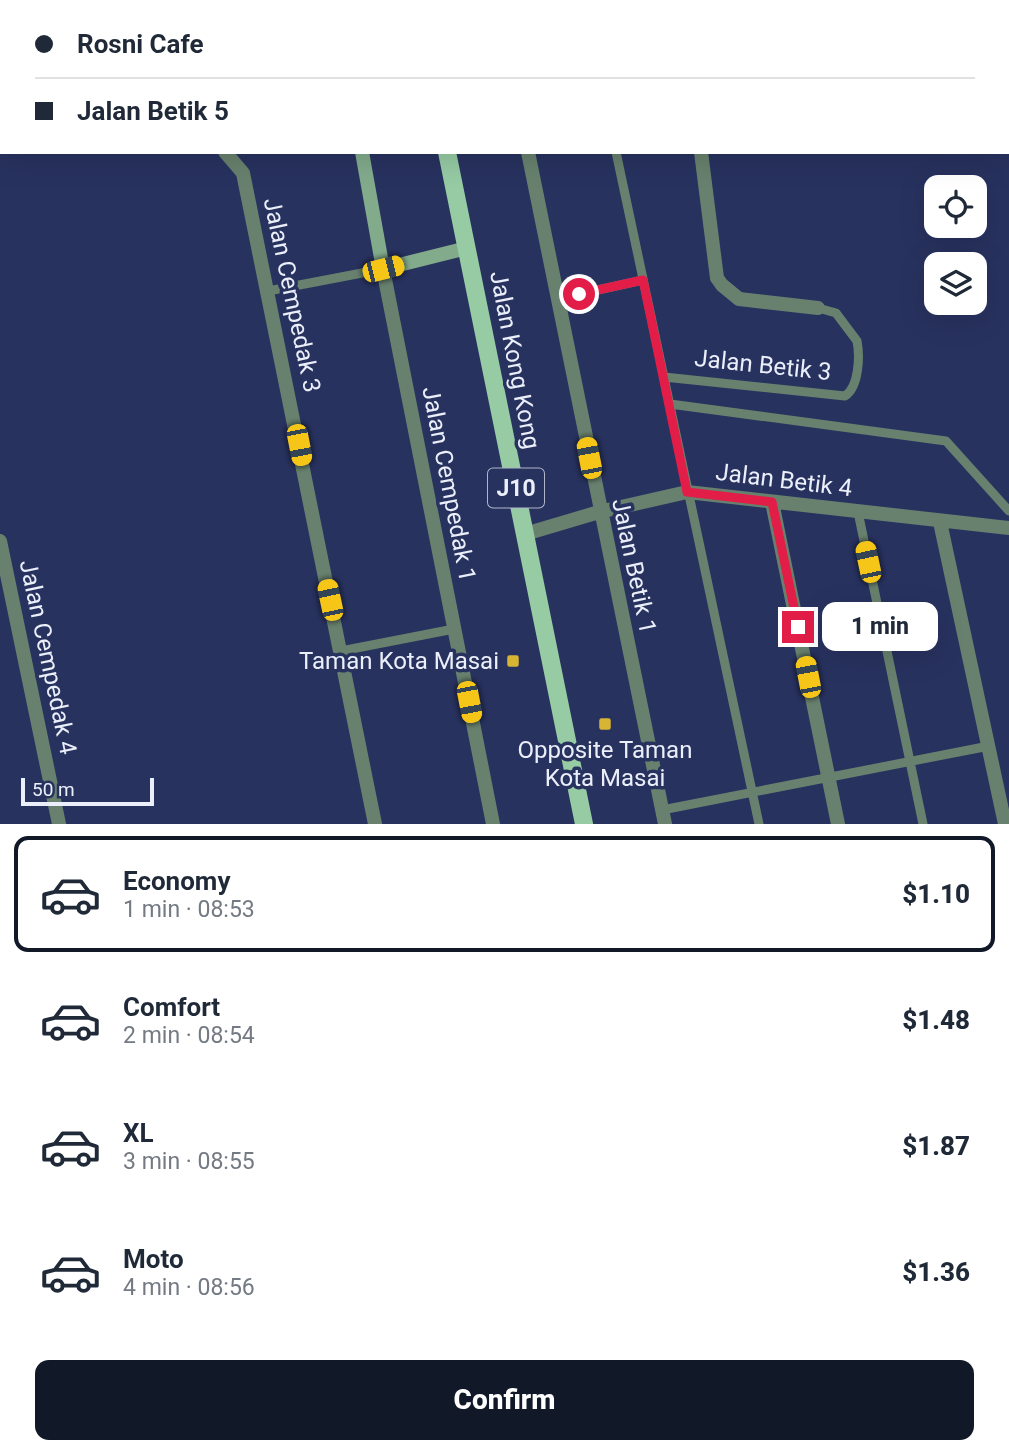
<!DOCTYPE html>
<html lang="en">
<head>
<meta charset="utf-8">
<style>
  body { margin:0; font-family:Roboto,sans-serif; background:#f2f2f3; color:#1f2937; height:100vh; display:flex; flex-direction:column; font-size:26px; white-space:nowrap }
  * { box-sizing:border-box; margin:0 }
  p { font-size:23px; color:#747a83 }
  .icon { flex:none; width:38px; height:38px; fill:none; stroke:currentColor; stroke-width:2; stroke-linecap:round; stroke-linejoin:round }
  .map { position:relative; height:824px; overflow:hidden }
  .details { display:flex; flex-direction:column; background:#fff; flex:1 }
  .details>* { flex:none }
  .hud { position:absolute; left:0px; top:0px; width:1010px; height:154px; box-shadow:0 7px 28px #0002; display:grid; align-content:center; height:154px; padding:0 35px; background:#fff }
  .fabs { position:absolute; left:924px; top:175px; display:grid; gap:14px }
  .fabs a { display:grid; place-items:center; width:63px; height:63px; border-radius:14px; background:#fff; box-shadow:0 7px 28px #0002; font-size:35px }
  .scale { position:absolute; left:21px; bottom:18px; width:133px; box-sizing:border-box; padding-left:7px; border:4px solid #ebeffa; border-top:0; font-size:19px; line-height:24px; white-space:nowrap; color:#ebeffa; -webkit-text-stroke:5px #28325f; paint-order:stroke }
  .end { position:absolute; width:32px; height:32px; margin:-16px; border:9px solid #e11d48; background:#fff; box-shadow:0 0 0 4px #fff }
  .from { border-radius:50% }
  .bubble { position:absolute; height:49px; border-radius:14px; background:#fff; box-shadow:0 7px 28px #0002; font-size:23px; font-weight:800; line-height:49px; text-align:center }
  .car { position:absolute; width:21px; height:42px; margin:-21px -10px; border-radius:9px; box-shadow:0 0 5px 2px #0007; background:linear-gradient(#f5c518 24%,#345 0 40%,#f5c518 0 76%,#345 0 86%,#f5c518 0) }
  .hud b { display:flex; align-items:center; gap:24px; height:66px; font-size:26px }
  .hud b+b { border-top:2px solid #e0e1e3 }
  .hud i { width:18px; height:18px; background:#1f2937 }
  ul { padding:12px 0 0; list-style:none }
  li { display:flex; align-items:center; gap:21px; height:116px; margin:0 14px 10px; padding:0 21px; border:4px solid transparent; border-radius:14px }
  li div { flex:1 }
  li b { display:block; font-size:26px }
  li em { font-style:normal; font-weight:800 }
  li.selected { border-color:#111827 }
  li>.icon { width:63px; height:63px; stroke-width:1.5 }
  .primary-button { display:flex; gap:14px; margin-top:auto; padding:14px 35px }
  .primary-button a { flex:1; height:80px; border-radius:14px; background:#111827; color:#fff; font-size:28px; font-weight:800; line-height:80px; text-align:center }
  .map>svg:first-child { display:block }
  .lines { fill:none; stroke-linecap:round; stroke-linejoin:round }
  .lane { stroke:#68816e; stroke-width:9 }
  .street { stroke:#68816e; stroke-width:14 }
  .secondary { stroke:#82ab8c; stroke-width:14 }
  .primary { stroke:#96cba4; stroke-width:18 }
  .route { stroke:#e11d48; stroke-width:9 }
  .poi-dot { fill:#d8b434; stroke:#28325f; stroke-width:2.5 }
  .labels { text-anchor:middle; dominant-baseline:central; stroke-width:7; stroke-linejoin:round; paint-order:stroke }
  .shield { fill:#28325f; stroke:#b0b6cc; stroke-width:2 }
  .shield-label { font-size:23px; font-weight:bold; fill:#ebeffa }
  .street-label { font-size:24px; fill:#ebeffa; stroke:#28325f }
  .poi-label { font-size:24px; fill:#ebeffa; stroke:#28325f; text-anchor:end }
</style>
</head>
<body>
<div class="map">
<svg width="1009" height="824" viewBox="0 0 1009 824">
  <rect width="100%" height="100%" fill="#28325f"/>
  <g class="lines">
    <!-- lane -->
    <path class="lane" d="M616,152L759,824
      M268,291L383,269
      M557,299L643,280
      M664,377L845,396C859,387 860,356 857,341L836,313L818,308
      M670,404L946,441L1009,511
      M858,512L923,824
      M341,651L454,629
      M662,810L989,746"/>
    <!-- street -->
    <path class="street" d="M576,0L577,2
      M0,127L2,125
      M225,152L243,173L375,824
      M528,152L665,824
      M701,152L717,278L722,285L739,299L818,308
      M383,269L493,824
      M772,502L838,824
      M940,522L1005,824
      M525,534L599,512L687,492L1009,528
      M0,541L59,824"/>
    <!-- secondary -->
    <path class="secondary" d="M235,0L237,2
      M55,2L57,0
      M945,2V0
      M0,48L2,46
      M1008,132L1009,133
      M362,152L383,269L467,248"/>
    <!-- primary -->
    <path class="primary" d="M417,0V2
      M447,152L584,824"/>
  </g>
  <g class="lines">
    <!-- route -->
    <path class="route" d="M579,294L643,280L687,492L772,502L798,627"/>
  </g>
  <!-- markers -->
  <g class="poi-dot">
    <rect x="506" y="654" width="14" height="14" rx="3.5"/>
    <rect x="598" y="717" width="14" height="14" rx="3.5"/>
  </g>
  <g class="labels">
    <!-- shield labels -->
    <rect class="shield" x="488" y="468.5" width="56" height="39" rx="5"/>
    <g class="shield-label">
      <text x="516" y="488">J10</text>
    </g>
    <!-- street labels -->
    <g class="street-label">
      <text transform="translate(292 295) rotate(78)">Jalan Cempedak 3</text>
      <text transform="translate(515 360) rotate(79)">Jalan Kong Kong</text>
      <text transform="translate(763 365) rotate(6)">Jalan Betik 3</text>
      <text transform="translate(784 480) rotate(7)">Jalan Betik 4</text>
      <text transform="translate(449 484) rotate(79)">Jalan Cempedak 1</text>
      <text transform="translate(634 566) rotate(78)">Jalan Betik 1</text>
      <text transform="translate(48 657) rotate(78)">Jalan Cempedak 4</text>
    </g>
    <!-- poi labels -->
    <g class="poi-label">
      <text x="499" y="661">Taman Kota Masai</text>
      <text x="605" y="750" text-anchor="middle">Opposite Taman<tspan x="605" dy="28">Kota Masai</tspan></text>
    </g>
  </g>
</svg>
<div class="fabs">
<a><svg class="icon" aria-label="locate" viewBox="0 0 24 24"><circle cx="12" cy="12" r="6"/><path d="M12 2v4M12 18v4M2 12h4M18 12h4"/></svg></a>
<a><svg class="icon" aria-label="layers" viewBox="0 0 24 24"><path d="M12 4l9 5-9 5-9-5zM3 14l9 5 9-5"/></svg></a>
</div>
<div class="scale">50 m</div>
<i class="end from" style="left:579px;top:294px"></i>
<i class="end" style="left:798px;top:627px"></i>
<div class="bubble" style="left:822px;top:602px;width:116px">1 min</div>
<i class="car" style="left:383px;top:269px;rotate:76deg"></i>
<i class="car" style="left:299px;top:445px;rotate:169deg"></i>
<i class="car" style="left:589px;top:458px;rotate:349deg"></i>
<i class="car" style="left:868px;top:562px;rotate:348deg"></i>
<i class="car" style="left:330px;top:600px;rotate:348deg"></i>
<i class="car" style="left:808px;top:677px;rotate:349deg"></i>
<i class="car" style="left:469px;top:702px;rotate:169deg"></i>
<div class="hud">
<b><i class="from"></i>Rosni Cafe</b>
<b><i></i>Jalan Betik 5</b>
</div>
</div>
<section class="details">
<ul>
<li class="selected"><svg class="icon" aria-label="car" viewBox="0 0 24 24"><path d="M5 17H2v-5l4-1 3-4h7l3 4 3 1v5h-3M9 17h6M6 11h13"/><circle cx="7" cy="17" r="2"/><circle cx="17" cy="17" r="2"/></svg><div><b>Economy</b><p>1 min · 08:53</p></div><em>$1.10</em></li>
<li><svg class="icon" aria-label="car" viewBox="0 0 24 24"><path d="M5 17H2v-5l4-1 3-4h7l3 4 3 1v5h-3M9 17h6M6 11h13"/><circle cx="7" cy="17" r="2"/><circle cx="17" cy="17" r="2"/></svg><div><b>Comfort</b><p>2 min · 08:54</p></div><em>$1.48</em></li>
<li><svg class="icon" aria-label="car" viewBox="0 0 24 24"><path d="M5 17H2v-5l4-1 3-4h7l3 4 3 1v5h-3M9 17h6M6 11h13"/><circle cx="7" cy="17" r="2"/><circle cx="17" cy="17" r="2"/></svg><div><b>XL</b><p>3 min · 08:55</p></div><em>$1.87</em></li>
<li><svg class="icon" aria-label="car" viewBox="0 0 24 24"><path d="M5 17H2v-5l4-1 3-4h7l3 4 3 1v5h-3M9 17h6M6 11h13"/><circle cx="7" cy="17" r="2"/><circle cx="17" cy="17" r="2"/></svg><div><b>Moto</b><p>4 min · 08:56</p></div><em>$1.36</em></li>
</ul>
<div class="primary-button"><a>Confirm</a></div>
</section>
</body>
</html>
